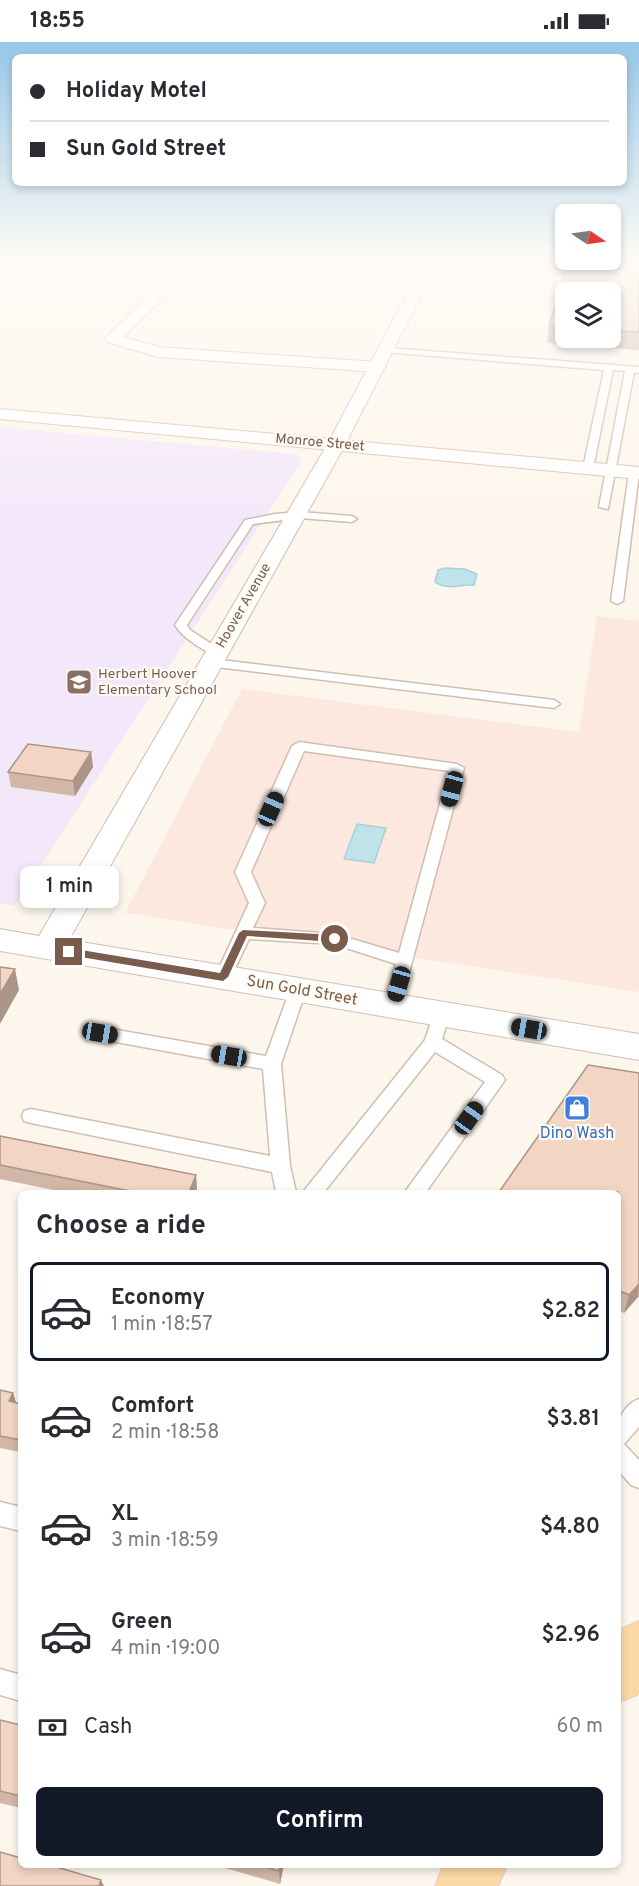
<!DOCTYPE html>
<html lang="en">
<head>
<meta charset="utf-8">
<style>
  body { margin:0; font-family:Overpass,sans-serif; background:#f2f2f3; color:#2b2b33; height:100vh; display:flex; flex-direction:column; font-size:22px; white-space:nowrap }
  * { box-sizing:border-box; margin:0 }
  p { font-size:20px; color:#7c7c81 }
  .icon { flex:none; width:33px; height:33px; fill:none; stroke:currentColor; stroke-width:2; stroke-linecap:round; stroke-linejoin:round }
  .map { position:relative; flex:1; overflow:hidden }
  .panel { position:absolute; left:18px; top:1148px; width:603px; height:678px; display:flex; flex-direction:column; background:#fff; border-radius:9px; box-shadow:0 3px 9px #0003 }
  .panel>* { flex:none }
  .banner { position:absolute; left:12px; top:12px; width:615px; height:132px; border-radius:9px; box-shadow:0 3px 9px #0003; display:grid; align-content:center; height:132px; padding:0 18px; background:#fff }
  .needle { width:39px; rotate:103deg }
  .tools { position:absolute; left:555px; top:162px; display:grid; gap:12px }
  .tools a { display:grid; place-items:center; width:66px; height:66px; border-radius:9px; background:#fff; box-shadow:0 3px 9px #0003; font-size:30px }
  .end { position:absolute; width:27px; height:27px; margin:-14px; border:8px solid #7a5c4d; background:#fff; box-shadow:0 0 0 3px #fff }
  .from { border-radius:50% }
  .bubble { position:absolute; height:42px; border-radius:9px; background:#fff; box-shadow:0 3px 9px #0003; font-size:20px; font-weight:600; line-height:42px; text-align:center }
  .car { position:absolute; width:18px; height:36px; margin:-18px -9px; border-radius:8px; box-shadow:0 0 4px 2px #0007; background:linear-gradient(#222 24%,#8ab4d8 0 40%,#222 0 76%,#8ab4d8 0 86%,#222 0) }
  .banner b { display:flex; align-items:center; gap:21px; height:57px; font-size:22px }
  .banner b+b { border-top:2px solid #e1e1e2 }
  .banner i { width:15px; height:15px; background:#2b2b33 }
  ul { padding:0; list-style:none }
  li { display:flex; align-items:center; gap:18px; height:99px; margin:0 12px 9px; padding:0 6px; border:3px solid transparent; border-radius:9px }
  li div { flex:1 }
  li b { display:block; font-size:22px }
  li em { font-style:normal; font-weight:600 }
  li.on { border-color:#111827 }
  li>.icon { width:54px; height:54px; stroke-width:1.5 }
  h2 { padding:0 18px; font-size:27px; line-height:72px }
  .pay { display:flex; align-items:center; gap:15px; height:66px; padding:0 18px; font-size:22px }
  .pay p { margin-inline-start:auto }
  .cta { display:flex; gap:12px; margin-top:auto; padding:12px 18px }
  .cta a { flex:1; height:69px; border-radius:9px; background:#111827; color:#fff; font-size:24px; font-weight:600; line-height:69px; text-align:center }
  .status { display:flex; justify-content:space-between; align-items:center; height:42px; padding:0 30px; background:#fff; direction:ltr }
  .status svg { height:16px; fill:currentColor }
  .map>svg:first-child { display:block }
  .commercial { fill:#fde8e0 }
  .education { fill:#f3e8fa }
  .water { fill:#bfe3e8; stroke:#a5d3da; stroke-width:1.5 }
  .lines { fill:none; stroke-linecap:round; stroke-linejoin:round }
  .service-casing { stroke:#d1beb0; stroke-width:3 }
  .minor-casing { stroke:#d1beb0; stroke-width:2 }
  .tertiary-casing { stroke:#d1beb0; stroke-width:2 }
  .secondary-casing { stroke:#d6c0b0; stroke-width:2 }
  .primary-casing { stroke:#dad1cd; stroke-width:2 }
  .service { fill:#fff; fill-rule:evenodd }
  .minor { fill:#fff; fill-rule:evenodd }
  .tertiary { fill:#fff; fill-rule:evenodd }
  .secondary { fill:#fff; fill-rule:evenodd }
  .primary { fill:#fbd9a5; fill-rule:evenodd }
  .wall { fill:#d1b7a8; fill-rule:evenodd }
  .shaded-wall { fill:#aa9588 }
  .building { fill:#f3d5c3; stroke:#aa9588; stroke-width:1.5 }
  .route { fill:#7a5c4d }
  .labels { text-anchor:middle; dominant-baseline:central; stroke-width:4.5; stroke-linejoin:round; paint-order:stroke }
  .far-street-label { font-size:14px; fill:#7a5c4d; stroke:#fffaf3 }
  .far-education-label { font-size:14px; fill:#785e54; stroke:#fffaf3; text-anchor:start }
  .street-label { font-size:16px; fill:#7a5c4d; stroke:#fffaf3 }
  .shop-label { font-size:16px; fill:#366cbe; stroke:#fffaf3 }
</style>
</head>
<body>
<div class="status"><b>18:55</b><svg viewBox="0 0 49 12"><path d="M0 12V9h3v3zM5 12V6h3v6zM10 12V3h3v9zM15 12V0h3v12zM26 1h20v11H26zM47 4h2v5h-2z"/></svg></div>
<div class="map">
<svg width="639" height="1844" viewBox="0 0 639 1844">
  <rect width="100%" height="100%" fill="#fdf6ec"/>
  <!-- commercial -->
  <path class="commercial" d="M597,574L639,579V950L125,871L242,647L579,690Z"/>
  <!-- education -->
  <path class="education" d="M0,385L294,412L302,418L15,864L0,861Z"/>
  <!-- water -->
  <path class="water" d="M445,526L465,527L477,532L474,543C461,542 447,549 435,540L438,528Z
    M357,782L386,786L374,821L344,817Z"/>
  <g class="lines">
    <defs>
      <path id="service" d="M387,306L639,325V331L634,330L608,467L599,465L625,329L613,328L593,426L588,429L583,426L604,328L384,310L383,308Z
        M634,428L639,431L623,559L617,562L611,559L629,431Z
        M300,470L352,474L357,477L352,480L300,476L253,482L187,583L190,588L224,610L222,613C209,615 181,594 175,583L245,478L275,472Z
        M212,617L554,658L560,662L554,666L208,624L206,621Z
        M299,700L457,722L464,726L399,968H387L384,964L396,922L334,902L249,897L229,939H217L215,935L249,861L235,830L292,704ZM304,709L449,729L399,911L335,892L253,886L265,861L251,830Z
        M298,942L304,944L306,948L281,1022L290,1124L296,1150H276L272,1130L31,1081L24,1079L22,1074L24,1069L31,1067L270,1114L263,1027L100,997L94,995L91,991L94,987L100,985L266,1014L290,948L292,944Z
        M441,966L447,968L450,972L442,997L502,1033L505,1038L426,1150H405L485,1040L435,1010L324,1150H303L425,998L435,968Z
        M639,1357V1385L624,1402L639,1418V1446L631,1443L618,1428C618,1403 610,1369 639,1357Z
        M0,1460L21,1465V1489L0,1484Z
        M0,1627L21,1633V1659L0,1653Z"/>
      <path id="minor" d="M0,218H12L5,226L0,227Z
        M186,218H200L124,295L159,305L378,320L386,325L378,330L158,315L107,300L105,297L107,294Z
        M336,397L343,399L345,403L69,898L639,992V1018L0,909V887L39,894L327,403L329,399Z"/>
      <path id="tertiary" d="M425,218H439L345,403L343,407H329L327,403Z"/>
      <path id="secondary" d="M0,367L639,425V437L0,377Z"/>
      <path id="primary" d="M639,1579V1649L637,1653L618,1660V1590L621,1587Z
        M444,1822H508L498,1844H435Z"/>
    </defs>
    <!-- service casing -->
    <use href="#service" class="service-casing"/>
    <!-- minor casing -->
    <use href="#minor" class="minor-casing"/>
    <!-- tertiary casing -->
    <use href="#tertiary" class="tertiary-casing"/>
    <!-- secondary casing -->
    <use href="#secondary" class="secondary-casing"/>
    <!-- primary casing -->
    <use href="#primary" class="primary-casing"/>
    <!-- service -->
    <use href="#service" class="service"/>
    <!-- minor -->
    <use href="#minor" class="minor"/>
    <!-- tertiary -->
    <use href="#tertiary" class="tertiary"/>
    <!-- secondary -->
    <use href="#secondary" class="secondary"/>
    <!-- primary -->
    <use href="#primary" class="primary"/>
  </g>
  <!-- wall -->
  <path class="wall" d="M570,218H639V308L547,301L549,284ZM566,250H610V296H566Z
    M91,710L93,725L75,754L11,745L8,730Z
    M639,1031V1255H638L624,1271L618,1268V1150Z
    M0,1094L196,1133L197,1149V1150H63L0,1137Z
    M0,1348L13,1351L16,1361L21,1362V1410L0,1406Z
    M0,1678L21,1683V1766L0,1761Z
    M212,1822H284L280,1842Z"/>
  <!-- shaded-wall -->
  <path class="shaded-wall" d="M91,710L93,725L75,754L73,739Z
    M15,927L19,948L0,982V952Z
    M196,1133L197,1149V1150H189Z
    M639,1242L638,1255L624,1271L629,1253Z
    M13,1351L17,1364L9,1359Z
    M280,1822H284L280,1842L279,1829Z
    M101,1838L104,1844H99Z"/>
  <!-- building -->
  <path class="building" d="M570,218H639V290L610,288V250H566V285L549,284Z
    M28,702L91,710L73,739L8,730Z
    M0,925L15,927L0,952Z
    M588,1023L639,1031V1242L629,1253L618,1248V1150H499Z
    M0,1094L196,1133L189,1150H135L0,1123Z
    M0,1348L13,1351L9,1359L21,1362V1398L0,1394Z
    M0,1678L21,1683V1754L0,1749Z
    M0,1810L21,1816V1822H46L101,1838L99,1844H0Z
    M255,1822H280L279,1829Z"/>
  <!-- sky -->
  <linearGradient id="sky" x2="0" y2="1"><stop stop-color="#97c7e8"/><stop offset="0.46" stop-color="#fefbf6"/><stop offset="1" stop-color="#fefbf6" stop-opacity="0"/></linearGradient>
  <rect width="639" height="476" fill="url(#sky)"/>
  <!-- route -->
  <path class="route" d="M243,888L335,893L340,897L335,900L247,894L228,935L223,939L69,913L65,910L69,906L220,931L239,891Z"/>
  <!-- icons -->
  <defs>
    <symbol id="school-square" viewBox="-11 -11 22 22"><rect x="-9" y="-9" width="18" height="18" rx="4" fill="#8d6e63" stroke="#fffaf3"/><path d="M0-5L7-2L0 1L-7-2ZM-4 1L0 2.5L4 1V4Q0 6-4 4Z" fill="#fff"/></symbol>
    <symbol id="shop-square" viewBox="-11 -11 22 22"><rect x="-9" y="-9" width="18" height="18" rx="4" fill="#3f7fe0" stroke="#fffaf3"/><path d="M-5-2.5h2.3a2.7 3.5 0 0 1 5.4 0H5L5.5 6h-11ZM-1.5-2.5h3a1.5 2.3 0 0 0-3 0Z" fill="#fff"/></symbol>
  </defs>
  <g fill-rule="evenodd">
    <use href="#school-square" x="64" y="625" width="30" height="30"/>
    <use href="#shop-square" x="562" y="1051" width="30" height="30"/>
  </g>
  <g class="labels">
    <!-- far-street labels -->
    <g class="far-street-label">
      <text transform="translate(320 401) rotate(5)">Monroe Street</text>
      <text transform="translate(244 564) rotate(-60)">Hoover Avenue</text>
    </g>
    <!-- far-education labels -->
    <g class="far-education-label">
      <text x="98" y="632">Herbert Hoover<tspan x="98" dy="16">Elementary School</tspan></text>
    </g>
    <!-- street labels -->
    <g class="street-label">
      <text transform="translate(302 949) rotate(10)">Sun Gold Street</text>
    </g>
    <!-- shop labels -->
    <g class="shop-label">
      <text x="577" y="1092">Dino Wash</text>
    </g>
  </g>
</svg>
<div class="tools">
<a><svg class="needle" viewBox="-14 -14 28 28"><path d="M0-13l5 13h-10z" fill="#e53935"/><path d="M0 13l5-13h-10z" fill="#7c7c81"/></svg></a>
<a><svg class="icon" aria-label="layers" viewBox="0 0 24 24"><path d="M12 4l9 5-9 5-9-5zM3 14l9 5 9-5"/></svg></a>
</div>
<i class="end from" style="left:335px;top:897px"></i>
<i class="end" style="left:69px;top:910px"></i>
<div class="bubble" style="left:20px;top:824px;width:99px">1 min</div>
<i class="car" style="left:452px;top:747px;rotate:195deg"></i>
<i class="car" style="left:271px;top:767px;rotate:24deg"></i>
<i class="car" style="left:399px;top:942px;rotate:196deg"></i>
<i class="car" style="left:529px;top:987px;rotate:280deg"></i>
<i class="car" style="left:100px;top:991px;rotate:100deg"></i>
<i class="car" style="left:229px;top:1014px;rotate:280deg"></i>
<i class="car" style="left:469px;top:1076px;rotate:35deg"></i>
<div class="banner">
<b><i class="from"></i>Holiday Motel</b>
<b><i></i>Sun Gold Street</b>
</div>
<section class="panel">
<h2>Choose a ride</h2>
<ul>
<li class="on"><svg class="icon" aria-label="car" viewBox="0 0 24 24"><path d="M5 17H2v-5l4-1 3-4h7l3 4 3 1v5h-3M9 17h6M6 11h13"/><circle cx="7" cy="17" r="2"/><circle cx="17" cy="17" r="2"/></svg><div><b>Economy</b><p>1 min · 18:57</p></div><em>$2.82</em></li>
<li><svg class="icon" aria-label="car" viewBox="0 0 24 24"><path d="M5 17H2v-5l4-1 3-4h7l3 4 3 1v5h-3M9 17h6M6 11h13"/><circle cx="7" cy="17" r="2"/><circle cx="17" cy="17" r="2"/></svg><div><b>Comfort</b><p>2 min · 18:58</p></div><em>$3.81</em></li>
<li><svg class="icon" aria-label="car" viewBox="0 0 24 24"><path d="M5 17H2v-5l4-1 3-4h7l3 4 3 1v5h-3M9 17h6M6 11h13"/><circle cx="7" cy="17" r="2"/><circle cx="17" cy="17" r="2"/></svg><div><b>XL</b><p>3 min · 18:59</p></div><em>$4.80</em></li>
<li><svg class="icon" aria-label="car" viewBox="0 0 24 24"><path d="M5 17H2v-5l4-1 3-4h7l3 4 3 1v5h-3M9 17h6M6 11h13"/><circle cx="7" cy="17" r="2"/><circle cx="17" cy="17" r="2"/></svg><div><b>Green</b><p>4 min · 19:00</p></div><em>$2.96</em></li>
</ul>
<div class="pay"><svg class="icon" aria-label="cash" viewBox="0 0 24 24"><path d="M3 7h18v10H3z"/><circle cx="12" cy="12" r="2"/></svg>Cash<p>60 m</p></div>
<div class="cta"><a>Confirm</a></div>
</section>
</div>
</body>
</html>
